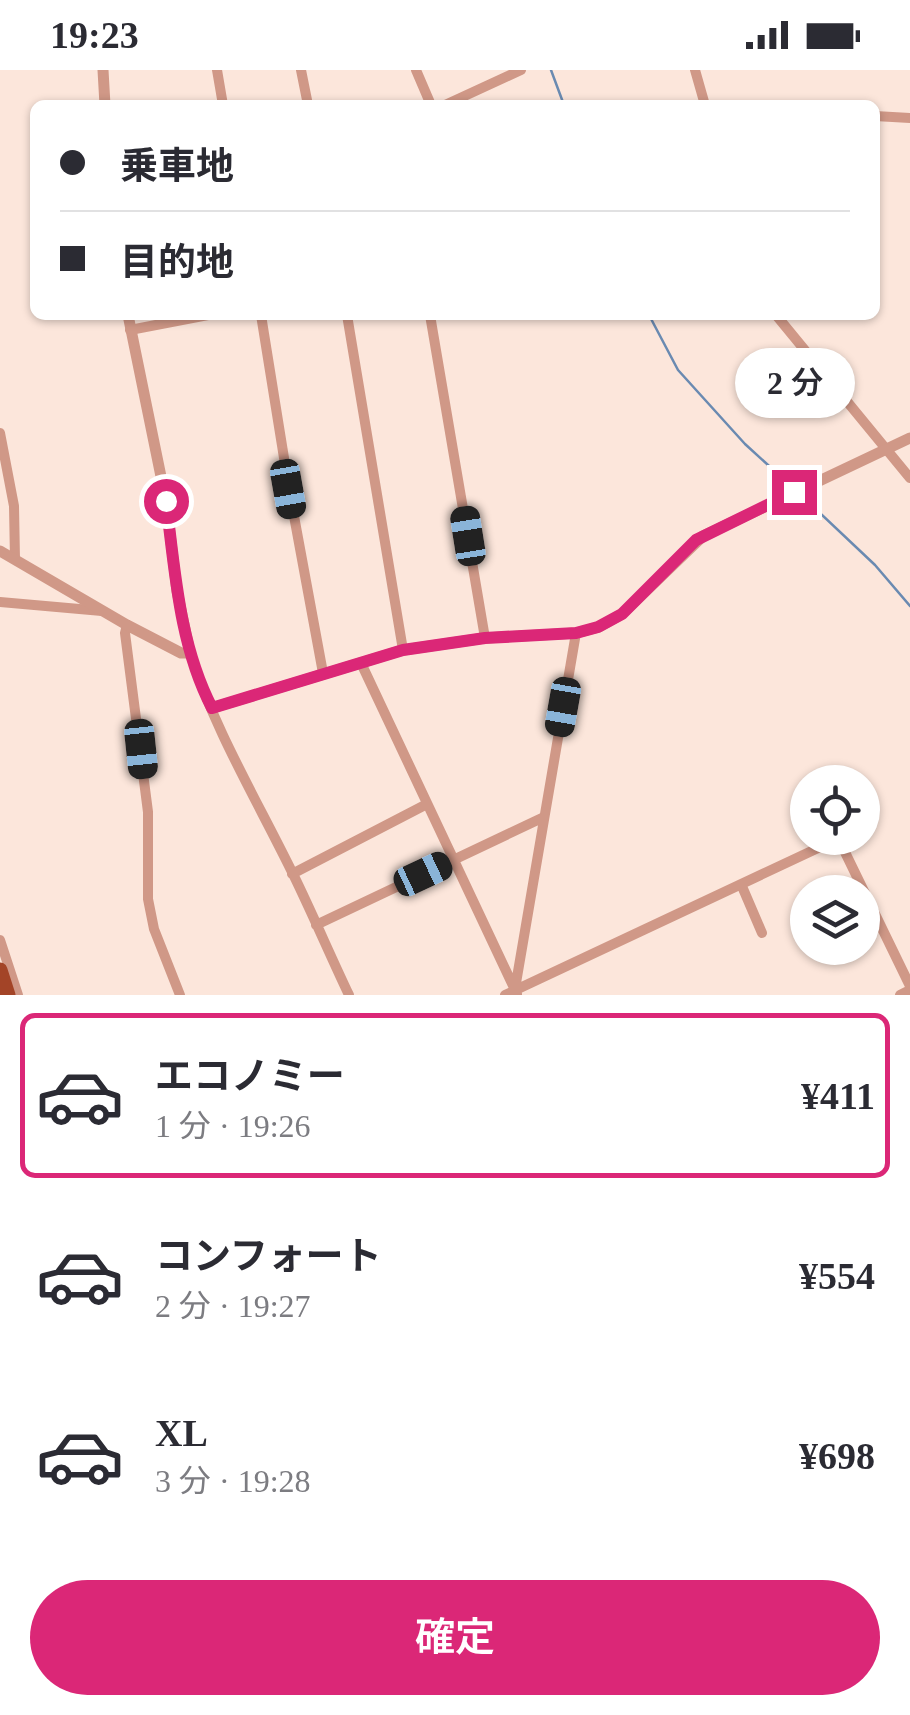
<!DOCTYPE html>
<html lang="ja">
<head>
<meta charset="utf-8">
<style>
  body { margin:0; font-family:"Times New Roman","Noto Sans JP",serif; background:#f7f7f7; color:#2b2b33; height:100vh; display:flex; flex-direction:column; font-size:38px; white-space:nowrap }
  * { box-sizing:border-box; margin:0 }
  p { font-size:32px; color:#7c7c81 }
  .icon { flex:none; width:55px; height:55px; fill:none; stroke:currentColor; stroke-width:2; stroke-linecap:round; stroke-linejoin:round }
  .map { position:relative; height:925px; overflow:hidden }
  .panel { display:flex; flex-direction:column; background:#fff; flex:1 }
  .panel>* { flex:none }
  .banner { position:absolute; left:30px; top:30px; width:850px; height:220px; border-radius:15px; box-shadow:0 2px 8px #0004; display:grid; align-content:center; height:220px; padding:0 30px; background:#fff }
  .controls { position:absolute; left:790px; top:695px; display:grid; gap:20px }
  .controls a { display:grid; place-items:center; width:90px; height:90px; border-radius:50%; background:#fff; box-shadow:0 2px 8px #0004; font-size:50px }
  .end { position:absolute; width:45px; height:45px; margin:-22px; border:12px solid #db2777; background:#fff; box-shadow:0 0 0 5px #fff }
  .from { border-radius:50% }
  .bubble { position:absolute; height:70px; border-radius:35px; background:#fff; box-shadow:0 2px 8px #0004; font-size:32px; font-weight:600; line-height:70px; text-align:center }
  .car { position:absolute; width:30px; height:60px; margin:-30px -15px; border-radius:12px; box-shadow:0 0 8px 2px #0007; background:linear-gradient(#222 24%,#8ab4d8 0 40%,#222 0 76%,#8ab4d8 0 86%,#222 0) }
  .banner b { display:flex; align-items:center; gap:35px; height:95px; font-size:38px }
  .banner b+b { border-top:2px solid #e1e1e2 }
  .banner i { width:25px; height:25px; background:#2b2b33 }
  ul { padding:18px 0 0; list-style:none }
  li { display:flex; align-items:center; gap:30px; height:165px; margin:0 20px 15px; padding:0 10px; border:5px solid transparent; border-radius:15px }
  li div { flex:1 }
  li b { display:block; font-size:38px }
  li em { font-style:normal; font-weight:600 }
  li.selected { border-color:#db2777 }
  li>.icon { width:90px; height:90px; stroke-width:1.5 }
  .primary-button { display:flex; gap:20px; margin-top:auto; padding:20px 30px }
  .primary-button a { flex:1; height:115px; border-radius:60px; background:#db2777; color:#fff; font-size:40px; font-weight:600; line-height:115px; text-align:center }
  .status { display:flex; justify-content:space-between; align-items:center; height:70px; padding:0 50px; background:#fff; direction:ltr }
  .status svg { height:28px; fill:currentColor }
  .map>svg:first-child { display:block }
  .lines { fill:none; stroke-linecap:round; stroke-linejoin:round }
  .stream { stroke:#6a8ab1; stroke-width:2.5 }
  .minor { stroke:#d09887; stroke-width:10 }
  .tertiary { stroke:#d09887; stroke-width:11 }
  .trunk { stroke:#a34427; stroke-width:15 }
  .route { stroke:#db2777; stroke-width:12 }
</style>
</head>
<body>
<div class="status"><b>19:23</b><svg viewBox="0 0 49 12"><path d="M0 12V9h3v3zM5 12V6h3v6zM10 12V3h3v9zM15 12V0h3v12zM26 1h20v11H26zM47 4h2v5h-2z"/></svg></div>
<div class="map">
<svg width="910" height="925" viewBox="0 0 910 925">
  <rect width="100%" height="100%" fill="#fce6db"/>
  <g class="lines">
    <!-- stream -->
    <path class="stream" d="M551,0L564,35
      M649,245L678,300L745,374L791,416
      M803,427L875,495L910,536"/>
    <!-- minor -->
    <path class="minor" d="M217,0L223,35
      M301,0L308,35
      M416,0L431,35
      M695,0L705,35
      M445,35L521,0
      M875,46L910,48
      M261,245L289,419L323,603
      M347,245L403,580
      M430,245L485,568
      M776,245L910,408
      M130,260L208,245
      M0,363L14,436L15,489
      M0,532L102,541
      M127,555L125,563L148,742V829L154,859L180,925
      M190,583C215,661 258,732 294,806C313,845 330,885 349,925
      M361,593L517,924
      M292,804L427,734
      M741,814L762,863
      M316,855L544,747
      M0,870L18,925
      M515,919L576,563
      M505,925L833,771L842,776L910,916
      M900,925L910,920"/>
    <!-- tertiary -->
    <path class="tertiary" d="M103,0L105,35
      M0,481L127,555L181,583H190L177,521L166,431L128,245
      M212,638L403,580L485,568L576,563L599,557L622,544L703,466L910,368"/>
    <!-- trunk -->
    <path class="trunk" d="M0,900L8,925"/>
  </g>
  <g class="lines">
    <!-- route -->
    <path class="route" d="M166,431C175,501 179,574 212,638L403,580L485,568L576,563L598,557L622,544L696,470L794,422"/>
  </g>
</svg>
<div class="controls">
<a><svg class="icon" aria-label="locate" viewBox="0 0 24 24"><circle cx="12" cy="12" r="6"/><path d="M12 2v4M12 18v4M2 12h4M18 12h4"/></svg></a>
<a><svg class="icon" aria-label="layers" viewBox="0 0 24 24"><path d="M12 4l9 5-9 5-9-5zM3 14l9 5 9-5"/></svg></a>
</div>
<i class="end from" style="left:166px;top:431px"></i>
<i class="end" style="left:794px;top:422px"></i>
<div class="bubble" style="left:735px;top:278px;width:120px">2 分</div>
<i class="car" style="left:288px;top:419px;rotate:170deg"></i>
<i class="car" style="left:468px;top:466px;rotate:351deg"></i>
<i class="car" style="left:563px;top:637px;rotate:190deg"></i>
<i class="car" style="left:141px;top:679px;rotate:174deg"></i>
<i class="car" style="left:423px;top:804px;rotate:65deg"></i>
<div class="banner">
<b><i class="from"></i>乗車地</b>
<b><i></i>目的地</b>
</div>
</div>
<section class="panel">
<ul>
<li class="selected"><svg class="icon" aria-label="car" viewBox="0 0 24 24"><path d="M5 17H2v-5l4-1 3-4h7l3 4 3 1v5h-3M9 17h6M6 11h13"/><circle cx="7" cy="17" r="2"/><circle cx="17" cy="17" r="2"/></svg><div><b>エコノミー</b><p>1 分 · 19:26</p></div><em>¥411</em></li>
<li><svg class="icon" aria-label="car" viewBox="0 0 24 24"><path d="M5 17H2v-5l4-1 3-4h7l3 4 3 1v5h-3M9 17h6M6 11h13"/><circle cx="7" cy="17" r="2"/><circle cx="17" cy="17" r="2"/></svg><div><b>コンフォート</b><p>2 分 · 19:27</p></div><em>¥554</em></li>
<li><svg class="icon" aria-label="car" viewBox="0 0 24 24"><path d="M5 17H2v-5l4-1 3-4h7l3 4 3 1v5h-3M9 17h6M6 11h13"/><circle cx="7" cy="17" r="2"/><circle cx="17" cy="17" r="2"/></svg><div><b>XL</b><p>3 分 · 19:28</p></div><em>¥698</em></li>
</ul>
<div class="primary-button"><a>確定</a></div>
</section>
</body>
</html>
